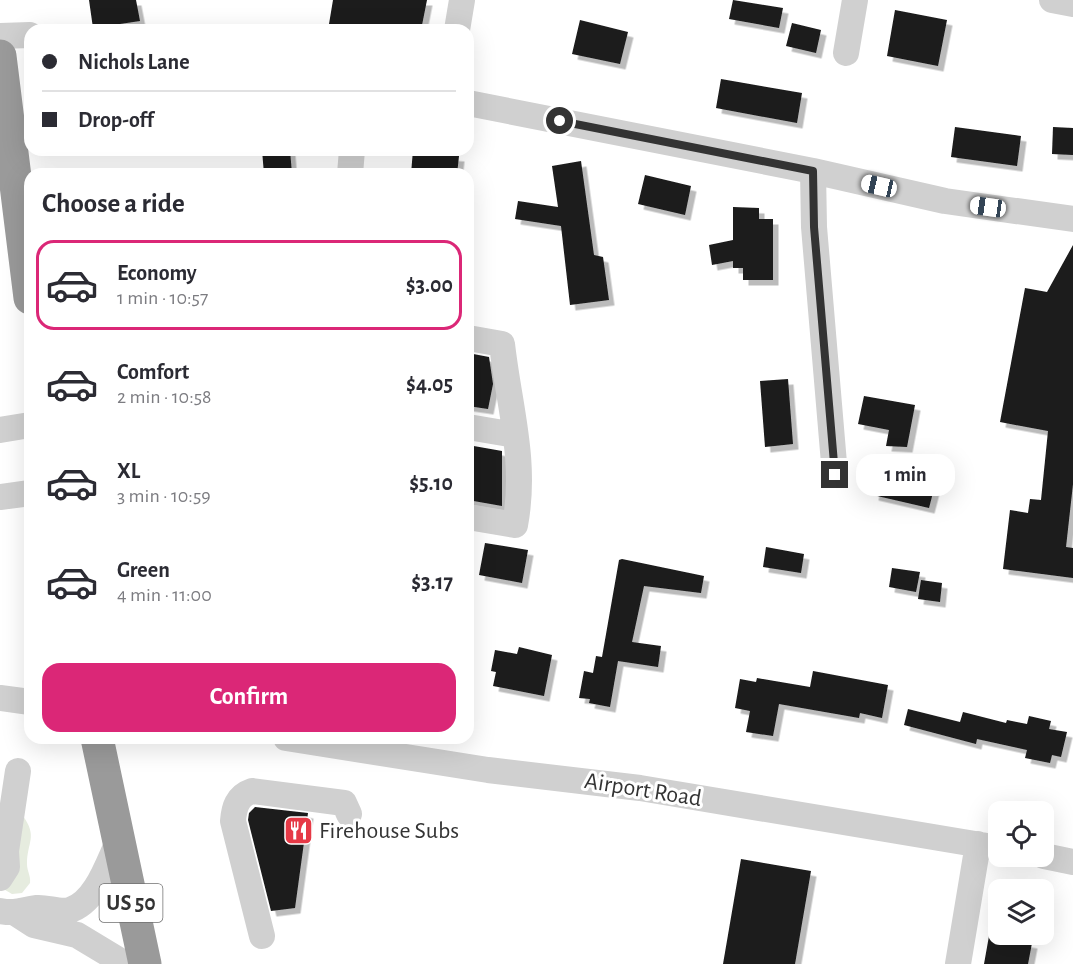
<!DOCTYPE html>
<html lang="en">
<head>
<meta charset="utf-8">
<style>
  body { margin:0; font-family:"Alegreya Sans",sans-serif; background:#f2f2f3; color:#2b2b33; height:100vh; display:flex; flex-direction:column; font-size:22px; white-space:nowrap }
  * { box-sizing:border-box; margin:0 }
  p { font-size:20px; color:#7c7c81 }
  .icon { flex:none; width:33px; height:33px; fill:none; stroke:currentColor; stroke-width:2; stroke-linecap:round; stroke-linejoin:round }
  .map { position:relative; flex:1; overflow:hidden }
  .side { position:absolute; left:24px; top:168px; width:450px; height:576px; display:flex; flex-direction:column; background:#fff; border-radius:18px; box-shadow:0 6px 24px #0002 }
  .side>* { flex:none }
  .guide { position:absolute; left:24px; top:24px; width:450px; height:132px; border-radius:18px; box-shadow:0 6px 24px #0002; display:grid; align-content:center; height:132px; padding:0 18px; background:#fff }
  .buttons { position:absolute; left:988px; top:801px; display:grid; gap:12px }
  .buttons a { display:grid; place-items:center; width:66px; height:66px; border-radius:12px; background:#fff; box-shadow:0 6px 24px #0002; font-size:30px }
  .end { position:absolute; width:27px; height:27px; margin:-14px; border:8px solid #333; background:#fff; box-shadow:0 0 0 3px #fff }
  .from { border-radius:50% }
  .bubble { position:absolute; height:42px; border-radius:18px; background:#fff; box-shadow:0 6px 24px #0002; font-size:20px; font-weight:700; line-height:42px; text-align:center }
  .car { position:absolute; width:18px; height:36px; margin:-18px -9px; border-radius:8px; box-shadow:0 0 4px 2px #0007; background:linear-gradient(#fff 24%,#345 0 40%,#fff 0 76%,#345 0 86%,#fff 0) }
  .guide b { display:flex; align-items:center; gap:21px; height:57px; font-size:22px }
  .guide b+b { border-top:2px solid #e1e1e2 }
  .guide i { width:15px; height:15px; background:#2b2b33 }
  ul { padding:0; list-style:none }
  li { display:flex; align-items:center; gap:18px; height:90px; margin:0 12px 9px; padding:0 6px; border:3px solid transparent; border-radius:18px }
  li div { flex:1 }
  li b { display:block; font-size:22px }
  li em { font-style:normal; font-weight:700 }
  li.active { border-color:#db2777 }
  li>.icon { width:54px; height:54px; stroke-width:1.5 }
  h2 { padding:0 18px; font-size:27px; line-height:72px }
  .action { display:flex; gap:12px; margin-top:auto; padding:12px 18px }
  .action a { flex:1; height:69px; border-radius:18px; background:#db2777; color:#fff; font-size:24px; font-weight:700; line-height:69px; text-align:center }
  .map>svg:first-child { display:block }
  .green { fill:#e6ecdf }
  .building { fill:#1a1a1a; filter:url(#shadow) }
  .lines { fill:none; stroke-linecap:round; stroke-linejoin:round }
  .minor { stroke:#d0d0d0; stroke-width:26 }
  .highway { stroke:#9a9a9a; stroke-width:33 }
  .route { stroke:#333; stroke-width:8 }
  .labels { text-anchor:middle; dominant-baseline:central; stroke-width:6; stroke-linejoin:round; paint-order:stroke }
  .shield { fill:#fff; stroke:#707070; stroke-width:1.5 }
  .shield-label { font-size:22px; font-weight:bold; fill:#333 }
  .street-label { font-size:24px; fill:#333; stroke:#fff }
  .poi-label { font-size:24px; fill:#333; stroke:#fff; text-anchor:start }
</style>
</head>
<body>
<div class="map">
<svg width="1073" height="964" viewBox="0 0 1073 964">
  <defs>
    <filter id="shadow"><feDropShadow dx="5.5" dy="5.5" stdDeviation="0" flood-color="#0004"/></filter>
  </defs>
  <rect width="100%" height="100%" fill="#fff"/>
  <!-- green -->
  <path class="green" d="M23,816C38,837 27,842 27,864C27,871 31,876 30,883L22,893L12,894L0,887L17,852Z"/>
  <!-- building -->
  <path class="building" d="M89,0H136L140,21L93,28Z
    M333,0H427L421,30H328Z
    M733,0L783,8L779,28L729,19Z
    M895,10L947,20L938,66L887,56Z
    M580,20L628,32L620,64L572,54Z
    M792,23L821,30L816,53L786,46Z
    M721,79L802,93L797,123L716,108Z
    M955,127L1021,136L1017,166L951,157Z
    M1053,127L1073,128V155L1052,154Z
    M262,150H290L292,174H264Z
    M413,150H446L445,155L459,156L457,174H411Z
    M581,161L594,255L603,257L609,300L570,305L561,226L515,219L518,201L558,207L552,166Z
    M645,175L691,186L685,215L638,204Z
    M733,207L759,208V219H773V280H743V268H733V261L712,265L709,245L733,240Z
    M1073,245V484L1066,547L1073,548V578L1003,569L1010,510L1028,513L1030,499L1041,500L1048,431L1000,422L1025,288L1047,292Z
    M468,353L489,357L493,384L488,409L468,406Z
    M788,379L793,444L765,447L760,381Z
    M864,396L915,405L907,447L886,446L889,430L858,424Z
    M468,445L502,451V506L468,500Z
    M879,468L936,481L929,508L873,495Z
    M485,543L528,550L522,583L479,575Z
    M766,547L804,554L801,573L763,567Z
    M622,559L704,576L701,593L644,586L632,642L661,646L658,667L618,661L610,707L589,703L590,699L579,698L584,671L593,673L596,656L602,657L619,560Z
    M892,568L920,572L916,592L889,587Z
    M921,580L942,583L940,602L918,599Z
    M519,647L552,655L544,696L493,686L496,672L491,671L495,650L517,654Z
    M813,671L888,685L882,718L860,713L859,718L779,704L773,736L746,732L750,711L735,708L740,679L756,682L757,678L810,687Z
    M908,709L960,722L963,712L1006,723L1007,720L1027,724L1029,716L1051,721L1049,729L1067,732L1061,757L1052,755L1050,763L1025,758L1027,750L977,739L976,744L904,725Z
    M255,807L308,813L295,908L271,911L248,820L249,813Z
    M741,859L811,871L795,964H723Z
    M989,936L1032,943L1028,964H984Z"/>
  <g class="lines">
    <!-- minor -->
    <path class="minor" d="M1052,0L1073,4
      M457,30L462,0
      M0,36L30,35
      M846,53L855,0
      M468,103L813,171L945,201L1073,219
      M813,171L814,227L835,475
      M350,174L352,150
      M468,338L502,344C509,407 527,461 515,525L468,517
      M468,427L515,435
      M0,430L30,425
      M0,497L30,493
      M0,698L30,702
      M286,738L488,770L640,788L999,848
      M1044,856L1073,862
      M0,878L7,867L6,851L18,771
      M0,911C17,914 21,910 37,908C47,907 60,913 70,910C96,902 108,863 118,842
      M17,914L34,925L77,935L125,964
      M262,936L233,821C234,808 237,796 252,791L344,803L349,814
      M958,964L978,844"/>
    <!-- highway -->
    <path class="highway" d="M0,56L30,298
      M97,738L145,964"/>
  </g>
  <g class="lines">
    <!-- route -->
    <path class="route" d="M560,121L813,171L814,227L835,475"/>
  </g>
  <!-- icons -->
  <defs>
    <symbol id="restaurant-square" viewBox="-11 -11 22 22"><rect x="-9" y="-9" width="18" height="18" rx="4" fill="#e63946" stroke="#fff"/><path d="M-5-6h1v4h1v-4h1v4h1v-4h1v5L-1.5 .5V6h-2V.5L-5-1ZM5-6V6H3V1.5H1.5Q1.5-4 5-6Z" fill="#fff"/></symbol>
  </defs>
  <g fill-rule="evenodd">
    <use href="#restaurant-square" x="282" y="814" width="33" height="33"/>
  </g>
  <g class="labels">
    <!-- shield labels -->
    <rect class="shield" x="99.5" y="884" width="63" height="38" rx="4.5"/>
    <g class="shield-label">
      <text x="131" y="903">US 50</text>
    </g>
    <!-- street labels -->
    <g class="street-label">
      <text transform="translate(643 790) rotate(9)">Airport Road</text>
    </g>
    <!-- poi labels -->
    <g class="poi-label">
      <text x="319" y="831">Firehouse Subs</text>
    </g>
  </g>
</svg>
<div class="buttons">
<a><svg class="icon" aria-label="locate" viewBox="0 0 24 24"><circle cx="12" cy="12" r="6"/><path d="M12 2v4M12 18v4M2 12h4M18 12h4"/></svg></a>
<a><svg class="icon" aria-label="layers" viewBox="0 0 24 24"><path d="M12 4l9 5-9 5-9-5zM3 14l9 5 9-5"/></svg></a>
</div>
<i class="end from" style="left:560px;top:121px"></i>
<i class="end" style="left:835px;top:475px"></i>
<div class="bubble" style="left:856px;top:454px;width:99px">1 min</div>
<i class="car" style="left:879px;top:186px;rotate:283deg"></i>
<i class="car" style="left:988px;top:207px;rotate:278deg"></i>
<div class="guide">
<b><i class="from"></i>Nichols Lane</b>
<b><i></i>Drop-off</b>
</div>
<section class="side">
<h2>Choose a ride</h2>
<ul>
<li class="active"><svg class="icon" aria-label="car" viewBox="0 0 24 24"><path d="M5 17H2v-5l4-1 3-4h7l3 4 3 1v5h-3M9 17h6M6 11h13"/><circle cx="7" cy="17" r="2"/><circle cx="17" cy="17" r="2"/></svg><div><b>Economy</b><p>1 min · 10:57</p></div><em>$3.00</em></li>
<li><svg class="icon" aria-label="car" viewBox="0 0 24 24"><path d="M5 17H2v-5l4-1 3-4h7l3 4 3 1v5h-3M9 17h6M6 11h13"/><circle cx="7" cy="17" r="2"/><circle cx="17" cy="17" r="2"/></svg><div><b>Comfort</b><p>2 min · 10:58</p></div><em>$4.05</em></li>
<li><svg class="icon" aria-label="car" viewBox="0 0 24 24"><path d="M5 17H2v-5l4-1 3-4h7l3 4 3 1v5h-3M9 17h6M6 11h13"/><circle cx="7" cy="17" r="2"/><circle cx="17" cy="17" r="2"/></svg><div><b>XL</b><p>3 min · 10:59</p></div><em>$5.10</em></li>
<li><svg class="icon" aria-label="car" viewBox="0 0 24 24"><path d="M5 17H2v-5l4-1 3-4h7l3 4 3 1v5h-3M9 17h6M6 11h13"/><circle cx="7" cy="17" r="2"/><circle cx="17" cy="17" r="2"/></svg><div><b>Green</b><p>4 min · 11:00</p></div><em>$3.17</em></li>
</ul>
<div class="action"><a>Confirm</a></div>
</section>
</div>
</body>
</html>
